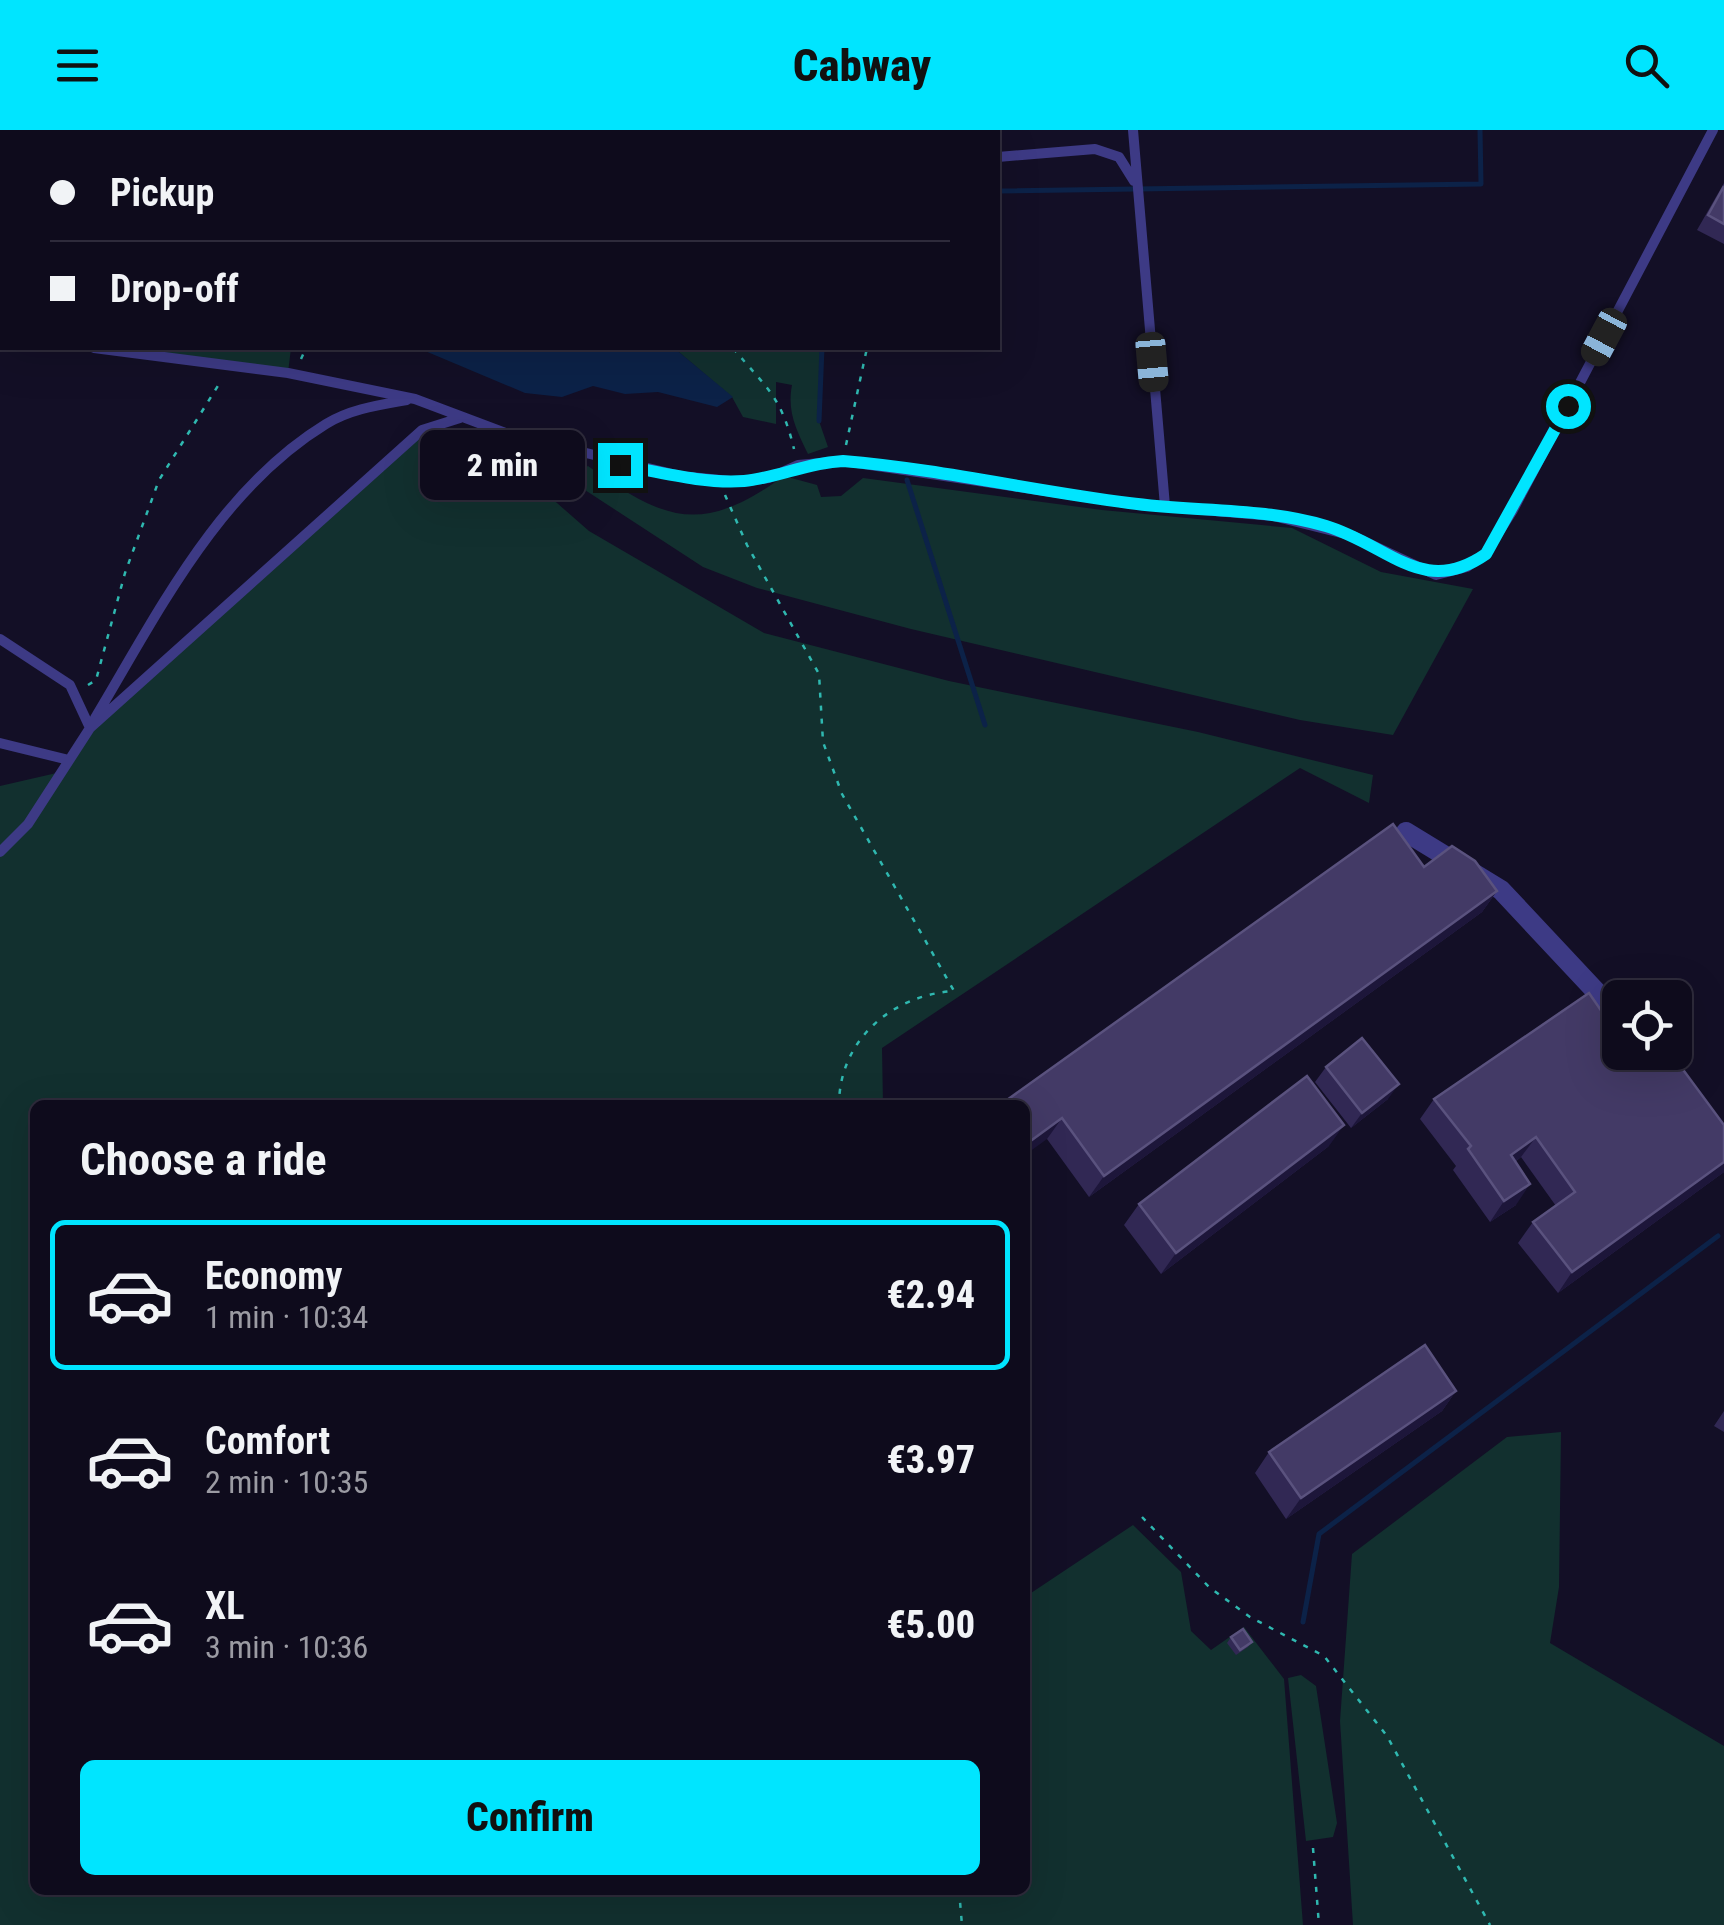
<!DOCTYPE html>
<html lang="en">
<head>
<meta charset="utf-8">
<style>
  body { margin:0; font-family:"Roboto Condensed",sans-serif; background:#171425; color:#f1f3f6; height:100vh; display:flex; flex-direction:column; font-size:38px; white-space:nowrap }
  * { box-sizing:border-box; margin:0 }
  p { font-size:32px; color:#9b9ba3 }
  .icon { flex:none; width:55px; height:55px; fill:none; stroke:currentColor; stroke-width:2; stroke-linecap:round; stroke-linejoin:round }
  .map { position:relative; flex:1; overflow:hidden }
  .drawer { position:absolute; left:30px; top:970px; width:1000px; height:795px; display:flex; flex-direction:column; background:#0e0b1c; border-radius:15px; box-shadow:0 10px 40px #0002,0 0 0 2px #2e2b3b }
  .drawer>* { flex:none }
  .hud { position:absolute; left:0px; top:0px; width:1000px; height:220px; box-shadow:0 10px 40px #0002,0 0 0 2px #2e2b3b; display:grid; align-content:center; height:220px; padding:0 50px; background:#0e0b1c }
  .controls { position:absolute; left:1602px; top:850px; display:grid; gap:20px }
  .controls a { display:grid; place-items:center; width:90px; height:90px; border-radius:15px; background:#0e0b1c; box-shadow:0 10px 40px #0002,0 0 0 2px #2e2b3b; font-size:50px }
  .end { position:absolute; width:45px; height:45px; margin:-22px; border:12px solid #00e5ff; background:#111; box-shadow:0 0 0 5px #111 }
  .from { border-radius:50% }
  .bubble { position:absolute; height:70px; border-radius:15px; background:#0e0b1c; box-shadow:0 10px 40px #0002,0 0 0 2px #2e2b3b; font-size:32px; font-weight:800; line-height:70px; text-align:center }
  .car { position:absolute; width:30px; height:60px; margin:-30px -15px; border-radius:12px; box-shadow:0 0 8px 2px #0007; background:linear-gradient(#222 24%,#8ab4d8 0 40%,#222 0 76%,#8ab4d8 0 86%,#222 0) }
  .hud b { display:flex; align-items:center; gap:35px; height:95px; font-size:38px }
  .hud b+b { border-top:2px solid #2e2b3b }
  .hud i { width:25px; height:25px; background:#f1f3f6 }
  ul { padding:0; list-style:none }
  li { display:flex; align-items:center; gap:30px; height:150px; margin:0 20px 15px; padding:0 30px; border:5px solid transparent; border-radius:15px }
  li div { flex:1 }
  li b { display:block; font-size:38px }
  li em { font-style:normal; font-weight:800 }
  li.current { border-color:#00e5ff }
  li>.icon { width:90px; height:90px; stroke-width:1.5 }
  h2 { padding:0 50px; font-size:45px; line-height:120px }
  .primary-button { display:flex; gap:20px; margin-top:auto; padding:20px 50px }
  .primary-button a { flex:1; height:115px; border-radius:15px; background:#00e5ff; color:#111; font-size:40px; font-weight:800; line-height:115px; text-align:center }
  header { display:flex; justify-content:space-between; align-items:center; height:130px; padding:0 50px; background:#00e5ff; color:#111; font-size:45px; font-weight:800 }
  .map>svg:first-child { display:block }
  .green { fill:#12302f }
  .water { fill:#0c2248 }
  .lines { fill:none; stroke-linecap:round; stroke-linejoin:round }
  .stream { stroke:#0c2248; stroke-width:5 }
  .path { stroke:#2fb8b0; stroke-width:2.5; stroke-dasharray:5 8; stroke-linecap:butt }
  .service { stroke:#3d3a85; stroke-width:10 }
  .minor { stroke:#3d3a85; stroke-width:20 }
  .wall { fill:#312854 }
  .shaded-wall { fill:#1d163a }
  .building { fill:#433a66; stroke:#5a527e; stroke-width:2.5 }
  .route { stroke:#00e5ff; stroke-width:12 }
</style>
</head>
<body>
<header><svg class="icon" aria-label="menu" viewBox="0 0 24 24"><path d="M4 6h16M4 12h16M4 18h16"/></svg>Cabway<svg class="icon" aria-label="search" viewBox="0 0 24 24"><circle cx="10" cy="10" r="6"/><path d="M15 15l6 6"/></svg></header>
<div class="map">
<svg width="1724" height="1795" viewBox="0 0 1724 1795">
  <rect width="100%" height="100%" fill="#130f26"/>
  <!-- green -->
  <path class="green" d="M94,218H291L288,243Z
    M674,218H822L819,291L828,317L808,324C796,299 787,282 792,255L776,252V294L743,287L732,267Z
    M422,300L463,320L486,323L549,366L589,401L764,503L949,551L1198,602L1373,645L1369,673L1300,638L882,918L883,975H35V1760H1025V1467L1133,1395L1181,1442L1191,1501L1211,1520L1244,1497L1284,1549L1303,1795H0V656L61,642L90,598Z
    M588,336C666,392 702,405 784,346L817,355L821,367L841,366L863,348L1102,380L1292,398L1381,442L1473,459L1393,605L1300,590L911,499L757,458L703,437L565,347Z
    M1561,1302L1559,1457L1550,1513L1724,1616V1795H1353L1340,1591L1352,1424L1507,1307Z
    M1301,1545L1316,1556L1337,1693L1333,1707L1306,1711L1288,1548Z"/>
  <!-- water -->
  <path class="water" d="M117,0H655L657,2H117Z
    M418,218H674L733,267L717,277L658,262L625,264L593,256L562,267L525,263Z"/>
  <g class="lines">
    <!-- stream -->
    <path class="stream" d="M998,61L1481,54L1480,0
      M819,291L822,218
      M907,350L985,595
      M1303,1492L1319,1404L1718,1106"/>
    <!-- path -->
    <path class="path" d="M74,0L75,2
      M64,2V0
      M750,2V0
      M733,218C766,258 781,265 794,319
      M301,229L306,218
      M846,315L867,218
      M725,365L747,415L819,544L823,612L842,664L954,861C892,865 839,910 839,975
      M88,555L96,550L125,443L159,350L221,251
      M1142,1387L1209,1457L1250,1487L1324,1526L1387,1606L1490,1795
      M1313,1718L1319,1795
      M959,1760L962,1795"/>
    <!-- service -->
    <path class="service" d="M857,0L860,2
      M1133,0L1165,376
      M998,27L1095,19L1119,27L1134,51
      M0,204L2,205
      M94,218L288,243L415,269L508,304L681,346L740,352L769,348L798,335L843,331L1133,374L1273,386L1353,406L1436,445L1467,437L1485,424L1513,380L1713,0
      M0,509L70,555L90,598
      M95,588C158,483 218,360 326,294C350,279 379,275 407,270
      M0,613L69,630
      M0,722L28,694L90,598L422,300L460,288"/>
    <!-- minor -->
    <path class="minor" d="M1406,702L1501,760L1620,887"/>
  </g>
  <!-- wall -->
  <path class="wall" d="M1724,53V114L1697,100Z
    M1424,737L1497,761L1482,782L1089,1067L1047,1009L1025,975Z
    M1620,922L1724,1032V1042L1558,1163L1518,1113L1533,1092L1556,1076L1521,1027L1515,1032L1516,1075L1490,1092L1453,1040L1456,1036L1420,989L1434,969Z
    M1326,937L1388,969L1351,998L1315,952Z
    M1329,1016L1161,1144L1124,1095L1139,1074Z
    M1456,1261L1442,1281L1286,1389L1255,1343L1269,1322Z
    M1724,1281V1302L1714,1296Z
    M1231,1507L1252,1512L1248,1517L1236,1525L1227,1513Z"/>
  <!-- shaded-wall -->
  <path class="shaded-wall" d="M1497,761L1482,782L1089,1067L1104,1046Z
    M1399,954L1388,969L1351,998L1362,983Z
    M1062,988L1047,1009L1025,1025V1015Z
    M1344,995L1329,1016L1161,1144L1176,1123Z
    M1536,1007L1521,1027L1496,1046L1511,1025Z
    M1724,1032V1042L1558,1163L1572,1142Z
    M1530,1054L1516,1075L1490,1092L1504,1071Z
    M1456,1261L1442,1281L1286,1389L1301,1368Z"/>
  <!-- building -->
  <path class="building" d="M1724,56V94L1708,85Z
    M1393,694L1424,737L1452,716L1475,731L1497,761L1104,1046L1062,988L1025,1015V975H1000Z
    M1589,863L1620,908V922H1670L1724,995V1032L1572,1142L1533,1092L1575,1062L1536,1007L1511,1025L1530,1054L1504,1071L1468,1019L1471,1016L1434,969Z
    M1362,908L1399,954L1362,983L1326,937Z
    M1307,946L1344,995L1176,1123L1139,1074Z
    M1425,1215L1456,1261L1301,1368L1269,1322Z
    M1243,1499L1252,1512L1240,1520L1231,1507Z"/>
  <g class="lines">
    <!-- route -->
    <path class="route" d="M620,335C660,342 703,354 744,351C778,348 805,333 843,331C939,339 1034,361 1129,373C1194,382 1263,377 1326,396C1389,415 1423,468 1486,424L1568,276"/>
  </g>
</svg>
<div class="controls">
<a><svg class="icon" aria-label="locate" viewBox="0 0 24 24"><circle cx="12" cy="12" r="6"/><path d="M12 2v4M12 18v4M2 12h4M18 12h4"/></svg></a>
</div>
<i class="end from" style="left:1568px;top:276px"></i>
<i class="end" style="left:620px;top:335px"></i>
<div class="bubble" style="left:420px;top:300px;width:165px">2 min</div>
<i class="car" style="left:1604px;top:207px;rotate:208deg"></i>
<i class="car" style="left:1152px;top:232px;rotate:175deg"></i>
<div class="hud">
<b><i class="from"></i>Pickup</b>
<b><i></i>Drop-off</b>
</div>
<section class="drawer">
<h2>Choose a ride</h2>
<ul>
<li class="current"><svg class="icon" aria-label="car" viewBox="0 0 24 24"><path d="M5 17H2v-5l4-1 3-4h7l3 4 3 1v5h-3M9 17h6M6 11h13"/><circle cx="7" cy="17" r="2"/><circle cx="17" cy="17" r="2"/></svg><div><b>Economy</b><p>1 min · 10:34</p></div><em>€2.94</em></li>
<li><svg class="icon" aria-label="car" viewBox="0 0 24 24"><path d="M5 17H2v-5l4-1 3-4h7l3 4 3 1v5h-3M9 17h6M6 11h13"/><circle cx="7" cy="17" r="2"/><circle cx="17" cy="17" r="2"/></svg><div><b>Comfort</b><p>2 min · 10:35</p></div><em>€3.97</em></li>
<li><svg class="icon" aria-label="car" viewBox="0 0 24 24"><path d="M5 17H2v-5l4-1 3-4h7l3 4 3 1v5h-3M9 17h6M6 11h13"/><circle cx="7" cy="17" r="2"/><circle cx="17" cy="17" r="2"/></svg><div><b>XL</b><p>3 min · 10:36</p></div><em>€5.00</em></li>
</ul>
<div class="primary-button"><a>Confirm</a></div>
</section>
</div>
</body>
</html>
